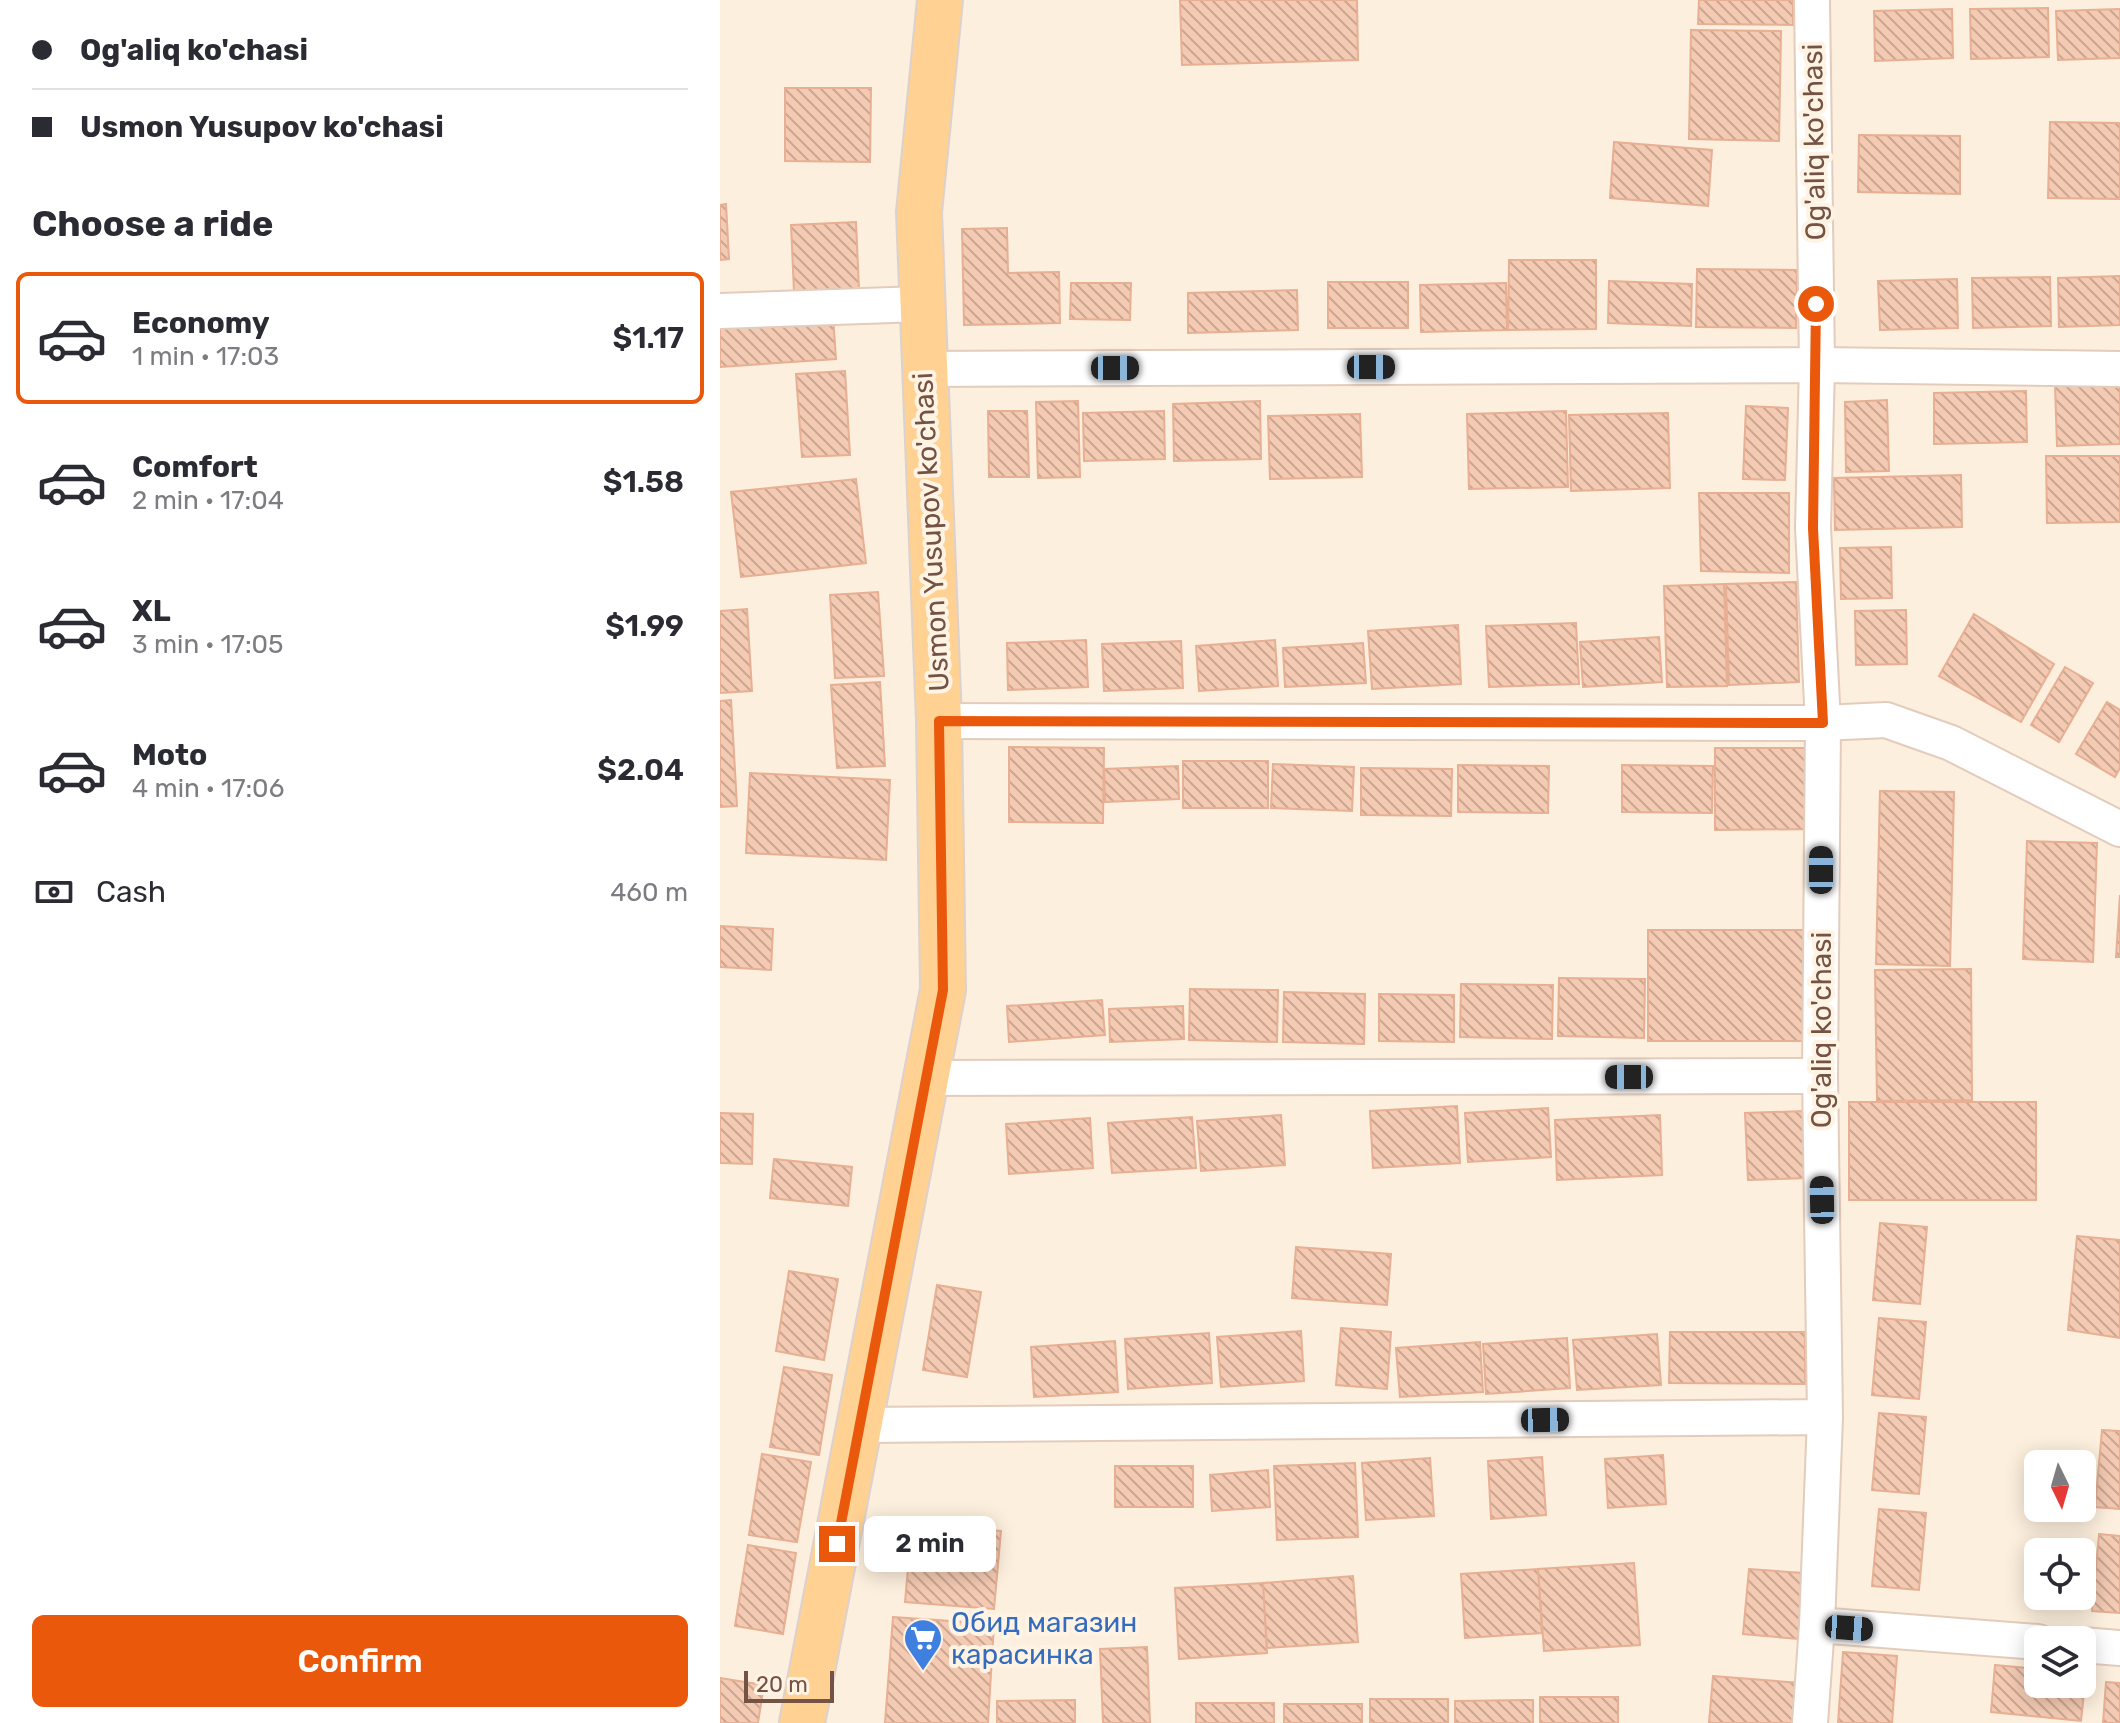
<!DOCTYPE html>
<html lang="en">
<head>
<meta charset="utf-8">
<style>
  body { margin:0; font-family:Rubik,sans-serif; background:#f7f7f7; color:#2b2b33; height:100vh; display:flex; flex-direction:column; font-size:30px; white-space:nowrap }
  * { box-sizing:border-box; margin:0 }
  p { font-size:26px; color:#7c7c81 }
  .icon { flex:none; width:44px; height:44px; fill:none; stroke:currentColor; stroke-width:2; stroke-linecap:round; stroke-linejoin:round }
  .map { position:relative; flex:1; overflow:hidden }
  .sheet { display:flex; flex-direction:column; background:#fff; width:720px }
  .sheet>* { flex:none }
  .banner { display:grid; align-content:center; height:176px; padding:0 32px; background:#fff }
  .needle { width:52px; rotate:175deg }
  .controls { position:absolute; left:1304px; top:1450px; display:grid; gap:16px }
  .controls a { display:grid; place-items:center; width:72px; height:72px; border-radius:12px; background:#fff; box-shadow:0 4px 20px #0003; font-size:40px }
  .scale { position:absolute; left:24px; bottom:20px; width:90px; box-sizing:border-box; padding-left:8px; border:4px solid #745345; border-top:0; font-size:22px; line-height:28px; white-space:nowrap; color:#745345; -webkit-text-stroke:6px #fff3e4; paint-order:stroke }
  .end { position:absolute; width:36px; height:36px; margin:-18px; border:10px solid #ea580c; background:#fff; box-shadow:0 0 0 4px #fff }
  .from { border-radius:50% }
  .bubble { position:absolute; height:56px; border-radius:12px; background:#fff; box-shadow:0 4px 20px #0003; font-size:26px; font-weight:600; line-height:56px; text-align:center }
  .car { position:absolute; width:24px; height:48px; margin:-24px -12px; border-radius:10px; box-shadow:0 0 6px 2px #0007; background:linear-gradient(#222 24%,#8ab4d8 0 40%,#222 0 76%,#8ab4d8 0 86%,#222 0) }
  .banner b { display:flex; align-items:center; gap:28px; height:76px; font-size:30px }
  .banner b+b { border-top:2px solid #e1e1e2 }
  .banner i { width:20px; height:20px; background:#2b2b33 }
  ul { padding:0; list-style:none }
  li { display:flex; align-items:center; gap:24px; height:132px; margin:0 16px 12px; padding:0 16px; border:4px solid transparent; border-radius:12px }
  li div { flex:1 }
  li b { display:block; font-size:30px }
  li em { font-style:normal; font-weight:600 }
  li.selected { border-color:#ea580c }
  li>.icon { width:72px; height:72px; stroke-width:1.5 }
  h2 { padding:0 32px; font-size:36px; line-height:96px }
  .pay { display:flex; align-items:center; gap:20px; height:88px; padding:0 32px; font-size:30px }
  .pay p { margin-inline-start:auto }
  .primary-button { display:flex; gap:16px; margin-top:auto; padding:16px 32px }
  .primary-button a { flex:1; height:92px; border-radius:12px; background:#ea580c; color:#fff; font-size:32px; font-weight:600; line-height:92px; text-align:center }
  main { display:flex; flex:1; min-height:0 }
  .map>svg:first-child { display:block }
  .building { fill:url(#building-back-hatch); stroke:#e7af93; stroke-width:2 }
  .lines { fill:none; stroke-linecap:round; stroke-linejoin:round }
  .minor-casing { stroke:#e3ccbc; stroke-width:38 }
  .major-casing { stroke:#dbd2cf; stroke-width:48 }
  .minor { stroke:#fff; stroke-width:34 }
  .major { stroke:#ffd192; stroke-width:44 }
  .route { stroke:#ea580c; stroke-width:10 }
  .labels { text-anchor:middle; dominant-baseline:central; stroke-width:8; stroke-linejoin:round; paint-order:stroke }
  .street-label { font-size:28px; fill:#745345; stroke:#fff3e4 }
  .shop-label { font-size:28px; fill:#366cbe; stroke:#fff3e4; text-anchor:start }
</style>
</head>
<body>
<main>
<section class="sheet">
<div class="banner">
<b><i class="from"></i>Og'aliq ko'chasi</b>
<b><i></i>Usmon Yusupov ko'chasi</b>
</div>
<h2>Choose a ride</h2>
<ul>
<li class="selected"><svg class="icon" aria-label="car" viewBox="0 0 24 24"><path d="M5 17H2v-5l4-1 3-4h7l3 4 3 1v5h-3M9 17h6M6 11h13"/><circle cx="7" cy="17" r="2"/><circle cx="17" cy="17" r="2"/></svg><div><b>Economy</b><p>1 min · 17:03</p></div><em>$1.17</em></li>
<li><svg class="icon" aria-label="car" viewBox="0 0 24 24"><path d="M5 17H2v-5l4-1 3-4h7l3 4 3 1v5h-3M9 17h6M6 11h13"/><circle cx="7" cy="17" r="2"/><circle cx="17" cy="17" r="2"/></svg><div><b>Comfort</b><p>2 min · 17:04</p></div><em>$1.58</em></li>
<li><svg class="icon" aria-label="car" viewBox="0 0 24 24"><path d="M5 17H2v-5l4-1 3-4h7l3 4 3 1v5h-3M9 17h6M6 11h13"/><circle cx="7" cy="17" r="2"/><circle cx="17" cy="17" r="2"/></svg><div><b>XL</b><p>3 min · 17:05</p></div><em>$1.99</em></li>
<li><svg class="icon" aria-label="car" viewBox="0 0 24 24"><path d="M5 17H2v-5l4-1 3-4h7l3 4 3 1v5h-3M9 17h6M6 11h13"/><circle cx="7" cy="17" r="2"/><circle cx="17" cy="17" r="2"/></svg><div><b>Moto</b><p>4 min · 17:06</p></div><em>$2.04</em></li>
</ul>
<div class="pay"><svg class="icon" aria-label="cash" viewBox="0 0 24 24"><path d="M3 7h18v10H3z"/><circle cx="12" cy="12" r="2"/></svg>Cash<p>460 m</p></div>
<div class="primary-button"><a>Confirm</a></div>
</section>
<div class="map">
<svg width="1400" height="1723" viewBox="0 0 1400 1723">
  <defs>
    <pattern id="building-back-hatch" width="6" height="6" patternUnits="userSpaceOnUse" patternTransform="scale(2)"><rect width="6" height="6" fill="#f4cab3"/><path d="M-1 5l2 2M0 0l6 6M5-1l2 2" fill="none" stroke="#caa793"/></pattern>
  </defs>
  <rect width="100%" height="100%" fill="#fdefdd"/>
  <!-- building -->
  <path class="building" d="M460,0H637L638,60L462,65Z
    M979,0H1073V25L978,24Z
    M1328,8L1329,57L1251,59L1250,9Z
    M1232,9L1233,58L1155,61L1154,11Z
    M1400,9V58L1338,60L1336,11Z
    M971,30L1061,31L1059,141L969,139Z
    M65,88H151L150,162L65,161Z
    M1330,122L1400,123V199L1328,198Z
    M1139,135L1240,136V194L1138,192Z
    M894,142L992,150L988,206L890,198Z
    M6,204L9,259L0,260V205Z
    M136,222L139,289L74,292L71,225Z
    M287,228L288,273L339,272L340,323L244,325L242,229Z
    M789,260H876V329L788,330Z
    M977,269L1077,270L1076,328L976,327Z
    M1400,276V325L1339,327L1338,278Z
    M1330,277L1331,326L1253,328L1252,278Z
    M1237,279L1238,328L1160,330L1158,281Z
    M889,281L972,284L971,326L888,323Z
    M608,282H688V328H608Z
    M351,283H411L410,320L350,319Z
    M786,283L787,330L701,332L700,285Z
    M577,290L578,330L468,333V293Z
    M113,316L116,359L0,367V324Z
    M125,371L130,455L82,457L76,374Z
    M1400,384V444L1337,446L1335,385Z
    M1306,391L1307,442L1214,444V393Z
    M1167,400L1169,471L1126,472L1125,402Z
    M358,401L360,477L318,478L316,402Z
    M540,401L541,459L454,461L453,404Z
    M1026,406L1068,408L1065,480L1023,479Z
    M268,411H307L309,477H269Z
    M444,411L445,459L364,461L363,413Z
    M846,411L848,487L749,489L747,414Z
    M948,413L950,488L851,491L849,415Z
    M640,414L642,477L550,479L548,416Z
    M1326,456H1400V522L1327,523Z
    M1241,475L1242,527L1115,530L1114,478Z
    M136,479L146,563L21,577L11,492Z
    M979,493H1069V573L981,571Z
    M1171,547L1172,598L1121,599L1120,548Z
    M1076,582L1079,682L1009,685L1006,584Z
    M1004,584L1007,686L947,687L944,586Z
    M158,592L164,676L115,678L110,595Z
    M27,609L32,691L0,693V611Z
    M1186,610L1187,664L1136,665L1135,611Z
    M1254,614L1334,664L1301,722L1219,676Z
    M856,623L859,684L769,687L766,626Z
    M738,625L741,684L652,689L648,631Z
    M939,637L942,682L863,687L860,642Z
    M366,640L368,687L288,690L287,643Z
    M555,640L558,686L479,691L476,646Z
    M461,641L463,688L384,691L382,644Z
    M643,643L646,683L565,687L563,648Z
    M1345,667L1373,683L1339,742L1311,725Z
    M160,682L165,766L117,768L111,685Z
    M11,700L17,806L0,807V701Z
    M1387,702L1400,710V768L1395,777L1356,754Z
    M289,747L384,748L383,823L289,822Z
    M995,748H1096V829L995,830Z
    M463,761H548V808H463Z
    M553,764L634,767L632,811L551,808Z
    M738,765L829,766L828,813L738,812Z
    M902,765L993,766L992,813L902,812Z
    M458,766L459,799L385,802L384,769Z
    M641,768L732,769L731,816L641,815Z
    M30,773L170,780L166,860L26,853Z
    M1160,791L1234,792L1230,966L1156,964Z
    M1307,841L1377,843L1373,962L1303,959Z
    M1400,895V957H1396Z
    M0,926L53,929L51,970L0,967Z
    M928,930H1094V1041H928Z
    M1251,969L1252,1100L1157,1101L1155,970Z
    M839,978L925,979L924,1038L838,1036Z
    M741,984L833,985L832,1039L740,1037Z
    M470,989L558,990L557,1042L469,1040Z
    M564,992L645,994L644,1044L563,1042Z
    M659,994L734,995V1042L659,1041Z
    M382,1000L385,1035L289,1042L287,1006Z
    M463,1006L464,1039L390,1042L389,1009Z
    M1129,1102H1316V1200H1129Z
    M737,1106L740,1163L653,1168L650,1111Z
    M828,1108L831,1157L748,1162L745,1113Z
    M1085,1111L1088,1178L1028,1180L1025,1113Z
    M0,1113L33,1114L32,1164L0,1163Z
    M561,1115L565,1165L481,1171L477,1121Z
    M940,1115L942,1175L837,1180L835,1120Z
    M472,1117L476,1168L392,1173L388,1123Z
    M370,1118L373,1168L289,1174L286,1124Z
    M54,1159L132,1167L128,1206L50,1198Z
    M1160,1223L1207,1227L1200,1304L1153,1300Z
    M1357,1236L1400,1240V1338L1348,1330Z
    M576,1247L671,1254L667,1305L572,1298Z
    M69,1271L118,1279L104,1360L56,1351Z
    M217,1285L261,1292L247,1377L203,1370Z
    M1159,1318L1206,1322L1199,1399L1152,1395Z
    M621,1328L671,1332L667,1389L616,1385Z
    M581,1331L584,1381L501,1387L497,1337Z
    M950,1332H1085V1384L949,1383Z
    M489,1333L492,1383L408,1389L405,1339Z
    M937,1334L941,1385L857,1390L853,1340Z
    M847,1338L850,1388L766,1394L763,1344Z
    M395,1341L398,1392L314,1397L311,1347Z
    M760,1342L763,1392L680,1397L676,1348Z
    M64,1367L112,1375L99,1455L50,1447Z
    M1159,1413L1206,1417L1199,1494L1152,1490Z
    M1382,1430L1400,1431V1509L1375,1507Z
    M42,1454L91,1462L77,1542L29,1535Z
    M943,1455L946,1504L888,1508L885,1459Z
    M822,1457L826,1515L771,1519L768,1461Z
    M710,1458L714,1516L646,1520L642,1463Z
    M635,1463L638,1537L557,1540L554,1466Z
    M395,1466H473V1507H395Z
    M548,1470L550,1507L492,1511L490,1475Z
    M1159,1509L1206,1513L1199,1590L1152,1586Z
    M192,1523L281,1531L274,1609L185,1602Z
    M1379,1534L1400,1536V1613L1372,1611Z
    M28,1545L76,1553L63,1634L15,1626Z
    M914,1563L920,1645L824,1651L818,1569Z
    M818,1569L822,1633L745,1638L741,1574Z
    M1029,1569L1083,1573L1078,1639L1023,1634Z
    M633,1576L638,1642L547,1648L543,1583Z
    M543,1583L547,1653L459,1659L455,1588Z
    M173,1617L274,1624L268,1723H165Z
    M427,1647L430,1723H383L380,1649Z
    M1123,1652L1177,1656L1172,1723H1118Z
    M1275,1665L1318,1669V1684H1362V1673L1366,1674L1361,1721L1271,1712Z
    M993,1676L1081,1683L1078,1723H989Z
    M0,1678L44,1685L38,1723H0Z
    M1386,1682L1400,1683V1723H1383Z
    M820,1697H898V1723H820Z
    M650,1699H728V1723H650Z
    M355,1700V1723H277V1701Z
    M813,1700V1723H735V1701Z
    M476,1703H554V1723H476Z
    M564,1704H642V1723H564Z"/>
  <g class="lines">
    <defs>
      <path id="minor" d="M0,311L201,304
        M204,369L1097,365L1400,369
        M219,721L1103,723L1166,720L1231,743L1400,829
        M207,1078L1100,1076
        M140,1425L1105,1417
        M1097,1625L1318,1642
        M1362,1645L1400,1648
        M1090,1723L1097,1625L1105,1417L1100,1076L1103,723L1093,528L1097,365L1092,0"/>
      <path id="major" d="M82,1723L223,990L219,721L199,212L220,0"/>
    </defs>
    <!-- minor casing -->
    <use href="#minor" class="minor-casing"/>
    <!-- major casing -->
    <use href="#major" class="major-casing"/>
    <!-- minor -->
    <use href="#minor" class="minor"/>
    <!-- major -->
    <use href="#major" class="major"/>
  </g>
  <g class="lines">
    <!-- route -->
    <path class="route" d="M117,1544L223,990L219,721L1103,723L1093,528L1096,304"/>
  </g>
  <!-- icons -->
  <defs>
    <symbol id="supermarket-pin" viewBox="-11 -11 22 30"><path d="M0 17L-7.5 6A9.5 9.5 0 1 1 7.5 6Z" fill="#3f7fe0" stroke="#fff3e4"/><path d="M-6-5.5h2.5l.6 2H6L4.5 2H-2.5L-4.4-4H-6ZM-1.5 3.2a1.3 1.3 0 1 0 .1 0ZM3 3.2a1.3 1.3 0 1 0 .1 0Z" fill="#fff"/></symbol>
  </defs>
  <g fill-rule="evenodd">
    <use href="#supermarket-pin" x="181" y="1616" width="44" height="60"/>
  </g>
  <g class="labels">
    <!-- street labels -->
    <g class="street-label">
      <text transform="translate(1094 142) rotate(-91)">Og'aliq ko'chasi</text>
      <text transform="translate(211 532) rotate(-93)">Usmon Yusupov ko'chasi</text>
      <text transform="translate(1101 1030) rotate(-90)">Og'aliq ko'chasi</text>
    </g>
    <!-- shop labels -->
    <g class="shop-label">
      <text x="231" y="1622">Обид магазин<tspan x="231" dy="32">карасинка</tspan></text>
    </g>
  </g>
</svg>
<div class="controls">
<a><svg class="needle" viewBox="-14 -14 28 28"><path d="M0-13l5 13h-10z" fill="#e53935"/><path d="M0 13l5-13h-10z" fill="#7c7c81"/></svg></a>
<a><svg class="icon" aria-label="locate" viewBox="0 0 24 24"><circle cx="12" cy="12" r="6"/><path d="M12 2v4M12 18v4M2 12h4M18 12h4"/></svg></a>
<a><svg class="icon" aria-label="layers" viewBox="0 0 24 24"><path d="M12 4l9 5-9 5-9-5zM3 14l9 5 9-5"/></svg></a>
</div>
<div class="scale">20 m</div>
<i class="end from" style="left:1096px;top:304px"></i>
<i class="end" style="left:117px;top:1544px"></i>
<div class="bubble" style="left:144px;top:1516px;width:132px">2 min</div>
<i class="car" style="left:651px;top:367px;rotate:90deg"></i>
<i class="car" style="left:395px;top:368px;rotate:90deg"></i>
<i class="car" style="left:1101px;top:870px;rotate:0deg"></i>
<i class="car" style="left:909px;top:1077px;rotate:270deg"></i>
<i class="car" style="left:1102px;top:1200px;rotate:359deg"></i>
<i class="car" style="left:825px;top:1420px;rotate:89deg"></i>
<i class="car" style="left:1129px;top:1628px;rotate:94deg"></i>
</div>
</main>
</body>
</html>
